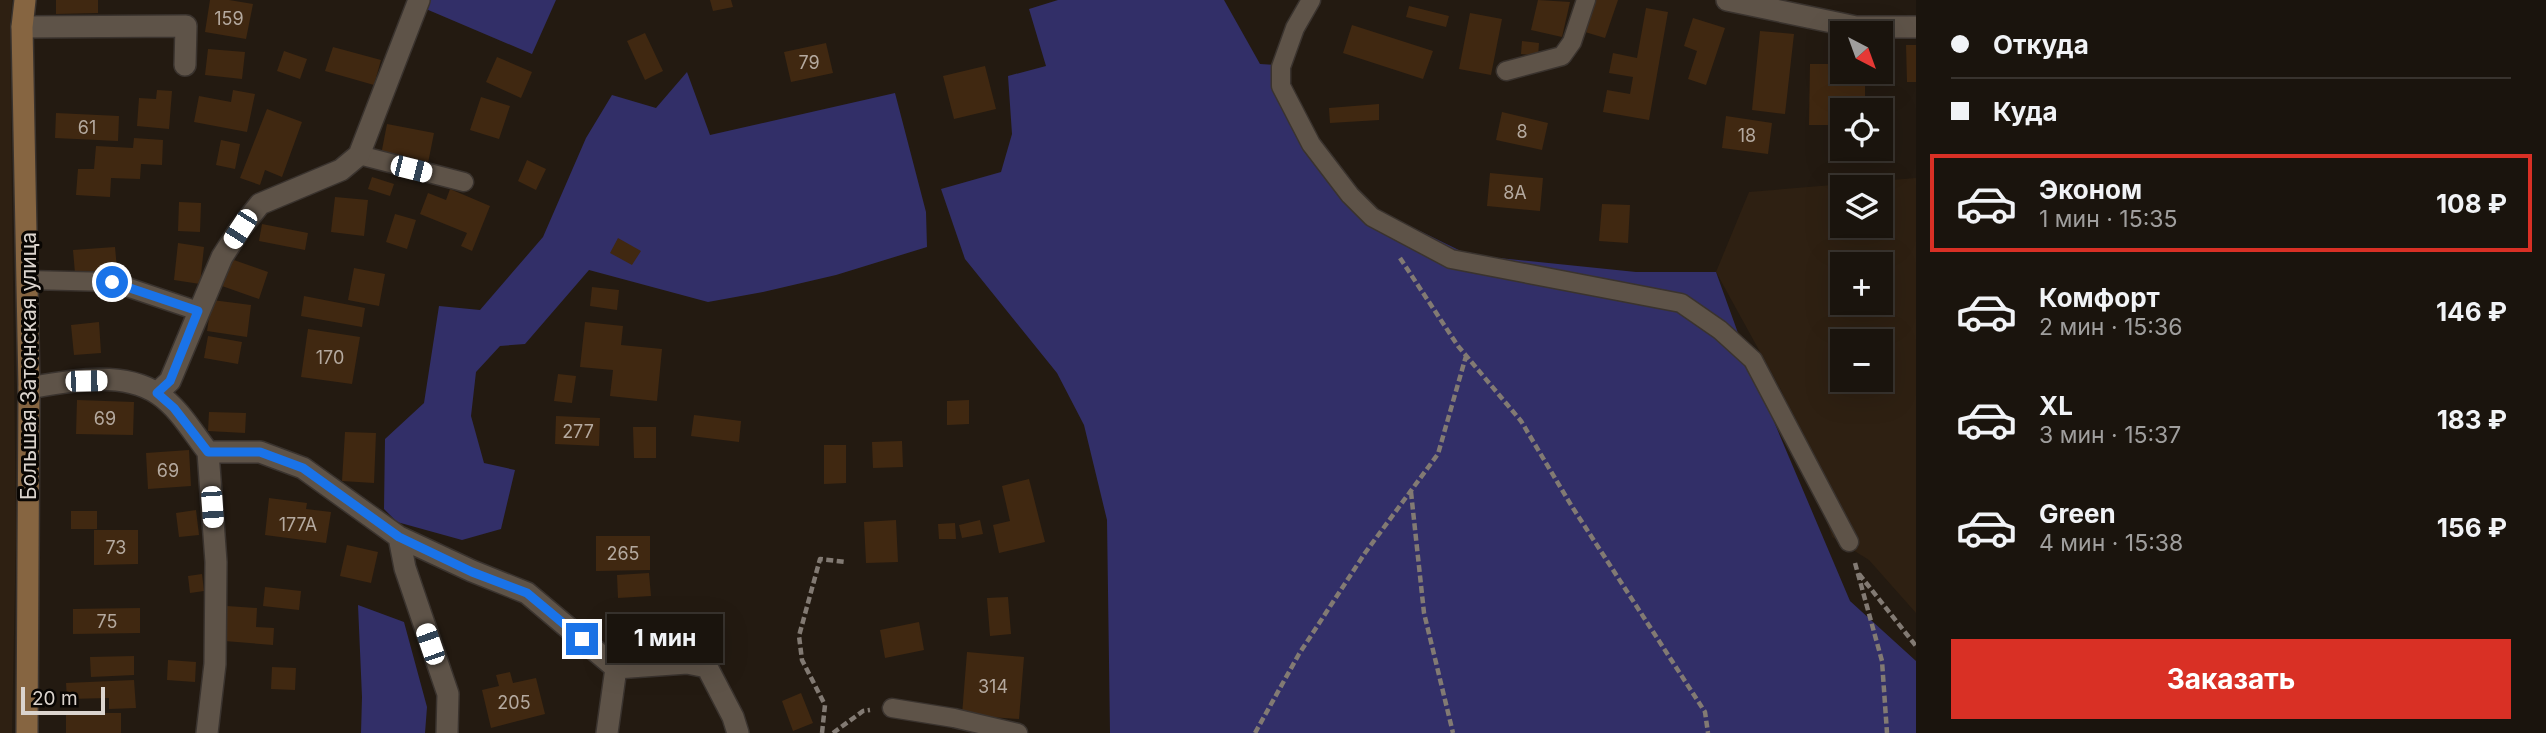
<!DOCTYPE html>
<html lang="ru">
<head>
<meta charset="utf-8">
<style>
  body { margin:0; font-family:Inter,sans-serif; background:#27211b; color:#f1f3f6; height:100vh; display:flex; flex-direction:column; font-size:26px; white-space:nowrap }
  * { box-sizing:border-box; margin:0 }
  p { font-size:23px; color:#9f9e9d }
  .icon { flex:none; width:38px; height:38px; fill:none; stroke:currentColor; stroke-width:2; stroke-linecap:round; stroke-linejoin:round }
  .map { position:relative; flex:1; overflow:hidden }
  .sheet { display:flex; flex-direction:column; background:#1a140d; width:630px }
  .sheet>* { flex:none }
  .guide { display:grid; align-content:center; height:154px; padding:0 35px; background:#1a140d }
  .needle { width:46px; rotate:139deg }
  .controls { position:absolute; left:1830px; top:21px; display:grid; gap:14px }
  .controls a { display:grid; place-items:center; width:63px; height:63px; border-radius:0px; background:#1a140d; box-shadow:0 7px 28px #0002,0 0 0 2px #38332e; font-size:35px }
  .scale { position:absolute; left:21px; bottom:18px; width:84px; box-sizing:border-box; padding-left:7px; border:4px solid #dbd4ce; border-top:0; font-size:19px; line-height:24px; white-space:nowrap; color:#dbd4ce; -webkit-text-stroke:5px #090603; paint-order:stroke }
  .end { position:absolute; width:32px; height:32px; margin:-16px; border:9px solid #1a73e8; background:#fff; box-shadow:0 0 0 4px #fff }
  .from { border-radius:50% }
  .bubble { position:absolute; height:49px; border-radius:0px; background:#1a140d; box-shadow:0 7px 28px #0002,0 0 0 2px #38332e; font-size:23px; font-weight:700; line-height:49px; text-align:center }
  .car { position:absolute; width:21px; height:42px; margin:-21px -10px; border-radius:9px; box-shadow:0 0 5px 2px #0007; background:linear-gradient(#fff 24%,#345 0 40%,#fff 0 76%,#345 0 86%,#fff 0) }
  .guide b { display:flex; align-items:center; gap:24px; height:66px; font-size:26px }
  .guide b+b { border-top:2px solid #38332e }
  .guide i { width:18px; height:18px; background:#f1f3f6 }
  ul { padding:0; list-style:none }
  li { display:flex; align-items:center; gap:21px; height:98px; margin:0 14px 10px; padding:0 21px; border:4px solid transparent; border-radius:0px }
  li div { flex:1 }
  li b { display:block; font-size:26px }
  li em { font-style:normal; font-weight:700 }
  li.selected { border-color:#d93025 }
  li>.icon { width:63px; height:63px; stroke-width:1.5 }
  .primary-button { display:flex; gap:14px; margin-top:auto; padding:14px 35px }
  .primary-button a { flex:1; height:80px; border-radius:0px; background:#d93025; color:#fff; font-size:28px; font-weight:700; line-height:80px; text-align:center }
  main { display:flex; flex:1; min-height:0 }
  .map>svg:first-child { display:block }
  .built { fill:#2e2012; fill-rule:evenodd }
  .green { fill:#322f68 }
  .building { fill:#402811 }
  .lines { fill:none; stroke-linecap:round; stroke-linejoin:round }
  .lane-casing { stroke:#3a332e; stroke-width:21 }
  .street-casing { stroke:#3a332e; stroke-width:24 }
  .secondary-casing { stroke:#3a332e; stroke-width:24 }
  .path { stroke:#827a73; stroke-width:4.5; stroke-dasharray:7 3.5; stroke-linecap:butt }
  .lane { stroke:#5e5348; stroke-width:18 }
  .street { stroke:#5e5348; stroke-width:21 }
  .secondary { stroke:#866541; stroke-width:21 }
  .route { stroke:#1a73e8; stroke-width:9 }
  .labels { text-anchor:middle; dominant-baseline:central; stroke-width:6; stroke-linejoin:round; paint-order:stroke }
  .number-label { font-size:18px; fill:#b4a99f }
  .street-label { font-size:21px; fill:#dbd4ce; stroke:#090603 }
</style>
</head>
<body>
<main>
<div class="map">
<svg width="1916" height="733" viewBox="0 0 1916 733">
  <rect width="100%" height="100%" fill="#231a11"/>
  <!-- built -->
  <path class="built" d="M0,0H12L10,26L16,535L12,733H0Z
    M1916,178V613L1869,560L1832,537L1782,392L1716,272L1749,192ZM1843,187H1881V226H1843ZM1843,264H1881V303H1843ZM1843,341H1881V380H1843Z"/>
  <!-- green -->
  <path class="green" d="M429,0H556L532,54L426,9Z
    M1058,0H1224L1260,64L1274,65L1316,140L1361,197L1377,210L1469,255L1636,272H1716L1747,358L1850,601L1916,661V733H1110L1107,520L1084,425L1057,373L965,259L941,189L1001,172L1012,134L1008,76L1046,66L1029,9Z
    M687,72L710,135L895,93L926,212L927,247L836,275L763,292L708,302L589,270L525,344L500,346L476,372L471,416L484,463L515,470L501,529L462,540L397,522L384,509L385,439L424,403L439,306L480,310L543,237L586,138L612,95L656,108Z
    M358,605L404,622L427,707L425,733H361L362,697Z"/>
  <!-- building -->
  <path class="building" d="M56,0H98V13L56,14Z
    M210,0H229L253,4L246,39L205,32Z
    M710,0H731L733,7L713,11Z
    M1538,0L1570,2L1562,37L1531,30Z
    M1596,0H1618L1605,38L1585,32Z
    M1409,6L1449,16L1446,27L1406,17Z
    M1646,8L1668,12L1649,120L1603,112L1607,90L1630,94L1633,77L1609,73L1613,53L1637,58Z
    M1470,13L1502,19L1491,75L1459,69Z
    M1693,18L1725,28L1706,85L1688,79L1697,51L1684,46Z
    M1352,25L1433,51L1423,79L1343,53Z
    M1760,31L1794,34L1785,114L1752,110Z
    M645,33L663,71L645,80L627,41Z
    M1522,41L1539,43L1538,56L1521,54Z
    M826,43L833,73L791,82L784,52Z
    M1906,45H1916V82H1907Z
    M333,47L381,60L374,85L325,71Z
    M208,49L245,52L242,79L205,75Z
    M284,51L307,59L300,79L277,71Z
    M497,57L532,72L521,98L486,82Z
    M1810,64H1843V72H1865V110H1843V125H1809Z
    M985,66L996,109L954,119L943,76Z
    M157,90L172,91L169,129L137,126L139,98L156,99Z
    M233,90L255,94L247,132L194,122L199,96L231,102Z
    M481,97L510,106L499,139L470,130Z
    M1379,104V120L1330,123L1329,108Z
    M267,109L302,122L282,177L265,170L260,185L240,178Z
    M1502,112L1548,123L1542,150L1496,140Z
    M56,113L119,116L118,141L55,138Z
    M1726,116L1772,123L1768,154L1722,148Z
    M387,124L434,133L428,163L381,155Z
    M134,138L163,140L162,165L141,164L140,179L111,178L110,197L76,195L78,169H94L96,146L133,148Z
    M221,140L240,144L235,169L216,165Z
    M527,160L546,169L536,190L518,181Z
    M1490,173L1543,178L1540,211L1487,206Z
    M372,177L394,184L390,196L368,189Z
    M450,189L490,206L472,251L461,246L467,233L420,214L428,193L446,200Z
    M335,197L368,200L364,236L331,232Z
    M179,202L201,203L200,232L178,231Z
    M1602,204L1630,205L1628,243L1599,241Z
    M395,214L416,220L407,249L386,242Z
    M262,224L308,233L305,250L259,241Z
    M618,238L641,251L632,265L610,253Z
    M178,243L204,247L200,284L174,280Z
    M115,247L117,269L75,273L73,250Z
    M231,259L268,272L259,299L222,286Z
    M354,268L385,274L379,306L348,300Z
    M592,287L619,290L617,310L590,306Z
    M304,296L365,308L362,327L301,316Z
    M212,300L251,305L247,337L207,331Z
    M99,322L101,353L74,355L71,325Z
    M585,322L623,326L621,345L662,349L657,401L610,396L613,370L580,367Z
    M308,329L360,337L352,384L301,377Z
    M208,336L242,342L238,364L204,358Z
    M558,374L576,376L572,403L554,401Z
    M77,400L134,402L133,435L76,434Z
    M969,400V424L947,425V401Z
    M209,412L246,413L245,433L208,431Z
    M694,415L741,421L739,442L691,436Z
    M556,416L600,418L599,446L555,444Z
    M633,427H656V458H634Z
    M345,432L376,433L374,483L342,481Z
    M902,441L903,467L873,468L872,442Z
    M824,445H846V483L824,484Z
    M189,450L191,486L148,489L146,453Z
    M1029,479L1045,542L999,553L993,525L1010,521L1002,486Z
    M269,498L307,503L306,509L331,512L326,543L265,535Z
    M196,510L199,535L179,537L176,513Z
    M71,511H97V529H71Z
    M896,520L898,562L866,563L864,522Z
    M980,520L983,534L962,538L959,525Z
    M955,523L956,539H939L938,524Z
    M94,530H138V564L94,565Z
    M596,536H650V570L596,571Z
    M347,545L378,552L371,583L340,576Z
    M649,573L651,596L618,598L617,575Z
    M202,574L204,591L190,593L188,576Z
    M265,587L301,591L299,610L263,606Z
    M1008,597L1011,634L990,636L987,598Z
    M227,606L257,608L256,627L274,628L273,645L224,641Z
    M140,608V633L73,634V609Z
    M919,622L924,650L885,658L880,630Z
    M967,652L1024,657L1019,719L962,715Z
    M134,656V675L91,677L90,657Z
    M168,660L196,662L195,682L167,680Z
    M272,667L296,668L295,690L271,689Z
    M510,672L513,683L536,678L545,714L491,728L482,690L499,686L496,675Z
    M134,680L136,708L109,709V698L67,699L66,683Z
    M801,693L813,723L793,731L782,701Z
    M66,713H121V733H66Z"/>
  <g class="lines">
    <defs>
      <path id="lane" d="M1311,0L1295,28L1281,67V86L1311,144L1350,195L1372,217L1451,259L1681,303L1720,330L1753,360L1849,542
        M1506,71L1562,56L1572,42L1586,0
        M359,155L464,182
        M28,280L112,282L198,311
        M892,708L954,718L1018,733"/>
      <path id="street" d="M1727,0L1856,27H1916
        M22,27L186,26L185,65
        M29,388C69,381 122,370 158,394C179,408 193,433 208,452H260L303,468L399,537L472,571L527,593L616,668L687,663L707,667L733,717L738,733
        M157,393L170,381L222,257L240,229L260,204L341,170L359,155L419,0
        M399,537L405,568L448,694L447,733
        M207,733L215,664L216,562L208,452
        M607,733L616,668"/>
      <path id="secondary" d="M25,0L22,27L29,388L27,733"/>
    </defs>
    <!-- lane casing -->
    <use href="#lane" class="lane-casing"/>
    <!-- street casing -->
    <use href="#street" class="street-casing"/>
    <!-- secondary casing -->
    <use href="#secondary" class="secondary-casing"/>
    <!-- path -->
    <path class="path" d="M1400,258L1458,346L1521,421L1571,505L1705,712L1708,733
      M1411,492L1424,613L1453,733
      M1855,563L1882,661L1887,733
      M1859,574L1916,646
      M822,733L825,705L802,660L799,636L820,559L846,562
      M833,733L863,711L870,710
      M1255,733L1299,654L1365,553L1438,454L1466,356"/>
    <!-- lane -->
    <use href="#lane" class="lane"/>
    <!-- street -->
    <use href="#street" class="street"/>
    <!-- secondary -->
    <use href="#secondary" class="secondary"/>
  </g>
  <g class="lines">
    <!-- route -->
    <path class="route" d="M112,282L198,311L170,381L157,393L174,408L208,452H260L303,468L399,537L472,572L527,593L582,639"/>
  </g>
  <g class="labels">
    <!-- number labels -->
    <g class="number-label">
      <text x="229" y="18">159</text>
      <text x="809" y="62">79</text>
      <text x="87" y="127">61</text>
      <text x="1522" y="131">8</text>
      <text x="1747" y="135">18</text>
      <text x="1515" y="192">8А</text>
      <text x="330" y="357">170</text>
      <text x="105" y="418">69</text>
      <text x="578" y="431">277</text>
      <text x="168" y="470">69</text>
      <text x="298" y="524">177А</text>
      <text x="116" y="547">73</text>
      <text x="623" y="553">265</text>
      <text x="107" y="621">75</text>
      <text x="993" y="686">314</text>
      <text x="514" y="702">205</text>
    </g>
    <!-- street labels -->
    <g class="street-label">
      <text transform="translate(28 366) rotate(-90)">Большая Затонская улица</text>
    </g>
  </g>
</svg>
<div class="controls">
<a><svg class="needle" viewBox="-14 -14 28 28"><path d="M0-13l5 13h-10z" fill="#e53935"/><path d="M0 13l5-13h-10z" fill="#9f9e9d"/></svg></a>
<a><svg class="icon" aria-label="locate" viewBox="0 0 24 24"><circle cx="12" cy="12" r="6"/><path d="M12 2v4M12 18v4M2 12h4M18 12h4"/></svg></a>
<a><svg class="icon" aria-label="layers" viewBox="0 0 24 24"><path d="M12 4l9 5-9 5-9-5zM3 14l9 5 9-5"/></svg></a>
<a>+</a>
<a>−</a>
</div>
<div class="scale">20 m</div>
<i class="end from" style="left:112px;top:282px"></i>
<i class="end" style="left:582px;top:639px"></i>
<div class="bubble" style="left:607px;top:614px;width:116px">1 мин</div>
<i class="car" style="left:411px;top:169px;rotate:104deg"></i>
<i class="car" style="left:240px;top:229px;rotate:213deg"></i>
<i class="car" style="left:86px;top:381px;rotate:89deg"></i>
<i class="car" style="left:212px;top:507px;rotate:176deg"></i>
<i class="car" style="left:430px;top:644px;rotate:341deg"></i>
</div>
<section class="sheet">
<div class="guide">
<b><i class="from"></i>Откуда</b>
<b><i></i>Куда</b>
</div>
<ul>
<li class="selected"><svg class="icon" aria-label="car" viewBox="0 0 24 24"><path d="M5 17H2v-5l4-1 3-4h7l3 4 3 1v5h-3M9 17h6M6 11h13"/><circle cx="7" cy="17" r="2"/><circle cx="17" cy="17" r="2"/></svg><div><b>Эконом</b><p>1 мин · 15:35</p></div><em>108 ₽</em></li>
<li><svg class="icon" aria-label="car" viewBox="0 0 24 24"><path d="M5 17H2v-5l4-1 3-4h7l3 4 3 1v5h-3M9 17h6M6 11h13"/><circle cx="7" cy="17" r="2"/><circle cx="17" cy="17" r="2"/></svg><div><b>Комфорт</b><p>2 мин · 15:36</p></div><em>146 ₽</em></li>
<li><svg class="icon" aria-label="car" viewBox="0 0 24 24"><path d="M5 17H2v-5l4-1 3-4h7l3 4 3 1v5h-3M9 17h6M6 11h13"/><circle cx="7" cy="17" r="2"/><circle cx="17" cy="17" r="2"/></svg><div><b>XL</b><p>3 мин · 15:37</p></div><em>183 ₽</em></li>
<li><svg class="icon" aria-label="car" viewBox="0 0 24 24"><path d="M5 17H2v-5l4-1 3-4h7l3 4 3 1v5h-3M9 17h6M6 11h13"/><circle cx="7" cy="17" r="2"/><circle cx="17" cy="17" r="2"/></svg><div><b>Green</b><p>4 мин · 15:38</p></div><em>156 ₽</em></li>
</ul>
<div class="primary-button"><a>Заказать</a></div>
</section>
</main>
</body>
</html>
